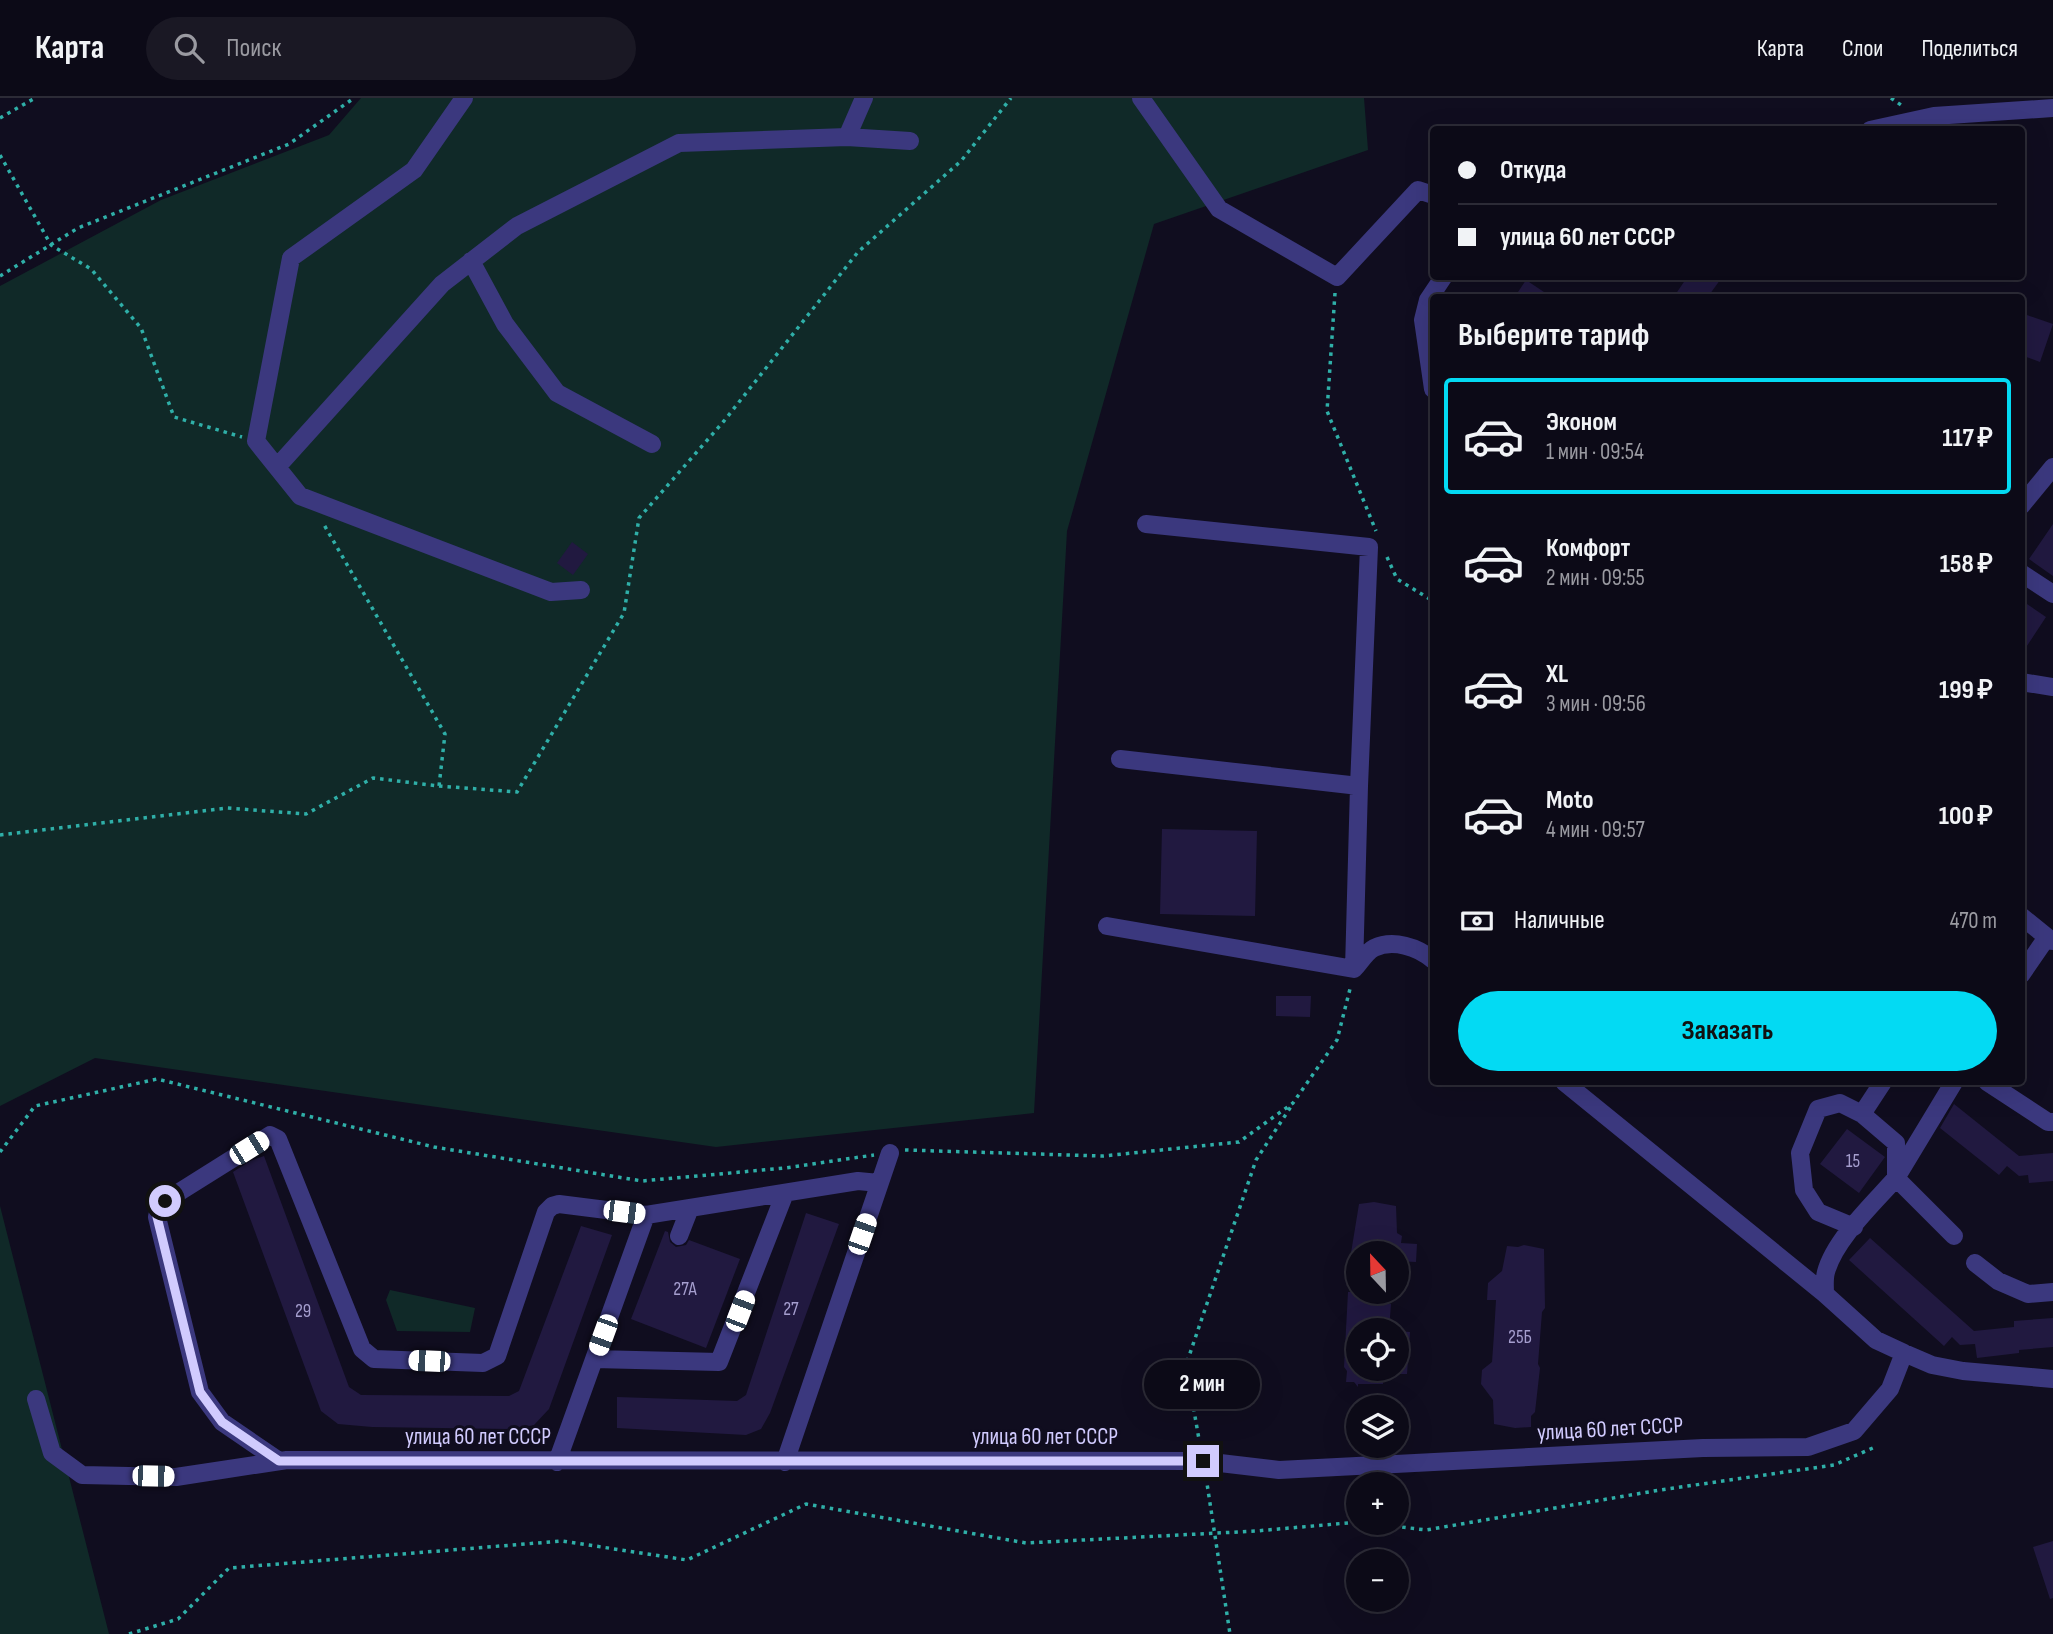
<!DOCTYPE html>
<html lang="ru">
<head>
<meta charset="utf-8">
<style>
  body { margin:0; font-family:"Sofia Sans Condensed",sans-serif; background:#1a1824; color:#f1f3f6; height:100vh; display:flex; flex-direction:column; font-size:26px; white-space:nowrap }
  * { box-sizing:border-box; margin:0 }
  p { font-size:23px; color:#9a9aa1 }
  .icon { flex:none; width:38px; height:38px; fill:none; stroke:currentColor; stroke-width:2; stroke-linecap:round; stroke-linejoin:round }
  .map { position:relative; flex:1; overflow:hidden }
  .details { position:absolute; left:1430px; top:196px; width:595px; height:791px; display:flex; flex-direction:column; background:#0c0a17; border-radius:7px; box-shadow:0 7px 28px #0002,0 0 0 2px #2c2b36 }
  .details>* { flex:none }
  .banner { position:absolute; left:1430px; top:28px; width:595px; height:154px; border-radius:7px; box-shadow:0 7px 28px #0002,0 0 0 2px #2c2b36; display:grid; align-content:center; height:154px; padding:0 28px; background:#0c0a17 }
  .needle { width:46px; rotate:338deg }
  .buttons { position:absolute; left:1346px; top:1143px; display:grid; gap:14px }
  .buttons a { display:grid; place-items:center; width:63px; height:63px; border-radius:50%; background:#0c0a17; box-shadow:0 7px 28px #0002,0 0 0 2px #2c2b36; font-size:35px }
  .end { position:absolute; width:32px; height:32px; margin:-16px; border:9px solid #d1cbfe; background:#111; box-shadow:0 0 0 4px #111 }
  .from { border-radius:50% }
  .bubble { position:absolute; height:49px; border-radius:24px; background:#0c0a17; box-shadow:0 7px 28px #0002,0 0 0 2px #2c2b36; font-size:23px; font-weight:700; line-height:49px; text-align:center }
  .car { position:absolute; width:21px; height:42px; margin:-21px -10px; border-radius:9px; box-shadow:0 0 5px 2px #0007; background:linear-gradient(#fff 24%,#345 0 40%,#fff 0 76%,#345 0 86%,#fff 0) }
  .banner b { display:flex; align-items:center; gap:24px; height:66px; font-size:26px }
  .banner b+b { border-top:2px solid #2c2b36 }
  .banner i { width:18px; height:18px; background:#f1f3f6 }
  ul { padding:0; list-style:none }
  li { display:flex; align-items:center; gap:21px; height:116px; margin:0 14px 10px; padding:0 14px; border:4px solid transparent; border-radius:7px }
  li div { flex:1 }
  li b { display:block; font-size:26px }
  li em { font-style:normal; font-weight:700 }
  li.active { border-color:#03daf3 }
  li>.icon { width:63px; height:63px; stroke-width:1.5 }
  h2 { padding:0 28px; font-size:32px; line-height:84px }
  .pay { display:flex; align-items:center; gap:18px; height:77px; padding:0 28px; font-size:26px }
  .pay p { margin-inline-start:auto }
  .primary-button { display:flex; gap:14px; margin-top:auto; padding:14px 28px }
  .primary-button a { flex:1; height:80px; border-radius:42px; background:#03daf3; color:#111; font-size:28px; font-weight:700; line-height:80px; text-align:center }
  header { display:flex; align-items:center; gap:42px; box-sizing:border-box; height:98px; padding:0 35px; background:#0c0a17; border-bottom:2px solid #2c2b36 }
  header strong { font-size:33px }
  nav { display:flex; gap:38px; margin-inline-start:auto; font-size:24px }
  .search { width:490px; height:63px; background:#1a1824; display:flex; align-items:center; gap:18px; box-sizing:border-box; padding:0 24px; border-radius:38px; color:#9a9aa1; font-size:26px }
  .map>svg:first-child { display:block }
  .green { fill:#102928 }
  .building { fill:#211940 }
  .lines { fill:none; stroke-linecap:round; stroke-linejoin:round }
  .path { stroke:#2fafa8; stroke-width:3.5; stroke-dasharray:3.5 5; stroke-linecap:butt }
  .minor { stroke:#3b387e; stroke-width:18 }
  .route { stroke:#d1cbfe; stroke-width:9 }
  .labels { text-anchor:middle; dominant-baseline:central; stroke-width:6; stroke-linejoin:round; paint-order:stroke }
  .number-label { font-size:19px; fill:#a59ece }
  .street-label { font-size:23px; fill:#d1cbfe; stroke:#100d1f }
</style>
</head>
<body>
<header>
<strong>Карта</strong>
<div class="search"><svg class="icon" aria-label="search" viewBox="0 0 24 24"><circle cx="10" cy="10" r="6"/><path d="M15 15l6 6"/></svg>Поиск</div>
<nav><a>Карта</a><a>Слои</a><a>Поделиться</a></nav>
</header>
<div class="map">
<svg width="2053" height="1536" viewBox="0 0 2053 1536">
  <rect width="100%" height="100%" fill="#100d1f"/>
  <!-- green -->
  <path class="green" d="M361,0H1364L1368,52L1154,126L1067,433L1034,1015L716,1049L95,960L0,1008V188L161,102L329,37Z
    M0,1108L109,1536H0Z
    M390,1192L475,1210L470,1234L397,1233L386,1202Z"/>
  <!-- building -->
  <path class="building" d="M1688,178H1723L1707,200H1673Z
    M1526,182L1553,200H1514Z
    M2021,215L2053,226L2040,264L2021,257Z
    M2053,426V478L2029,461Z
    M572,444L588,456L573,477L557,465Z
    M2021,502L2046,519L2021,557Z
    M1162,731L1257,733L1255,818L1160,816Z
    M1276,898H1311L1310,919L1276,918Z
    M1954,1006L2019,1058L2053,1055V1083L2029,1085L2028,1077L2019,1078L2007,1068L1999,1077L1940,1030Z
    M1847,1031L1885,1059L1859,1095L1820,1066Z
    M264,1058L349,1289L361,1297L509,1298L519,1293L581,1128L612,1137L549,1311L534,1327L514,1331L372,1329L338,1326L321,1313L233,1074L250,1063Z
    M1374,1104L1396,1108L1397,1135L1402,1138L1401,1145L1417,1146L1416,1164L1396,1163V1155H1351L1359,1106Z
    M806,1115L839,1126L770,1315L761,1331L746,1337L617,1330V1299L737,1303L746,1297Z
    M665,1133L668,1134L670,1144L676,1149L686,1147L689,1142L740,1161L706,1250L631,1221Z
    M1870,1140L1974,1233L2014,1229V1223L2053,1220V1249L2019,1252V1255L1977,1260L1975,1246L1960,1247L1952,1239L1944,1248L1849,1162Z
    M1524,1147L1544,1151L1545,1210L1542,1214L1538,1266L1540,1270L1535,1314L1531,1318V1329L1515,1330L1494,1326L1493,1302L1481,1286L1482,1272L1492,1264L1494,1236L1496,1202H1487L1488,1185L1502,1173L1507,1148L1518,1149Z
    M1348,1194H1391L1388,1206H1391L1389,1232H1358V1270H1384L1383,1286H1358V1289L1354,1284H1346L1347,1273L1344,1269Z
    M1396,1233L1410,1234L1407,1276H1396Z
    M2053,1443V1500L2050,1501L2033,1449Z"/>
  <g class="lines">
    <!-- path -->
    <path class="path" d="M1891,0L1901,7
      M0,20L35,0
      M0,57L51,147L91,171L141,230L174,319L242,339
      M0,178L78,130L289,46L354,0
      M1335,195L1327,313L1376,433
      M1387,459L1397,481L1433,503
      M439,688L517,694L624,515L639,420L724,323L858,154L961,63L1011,0
      M0,737L227,710L306,716L373,680L439,688L445,636L323,425
      M905,1052L1103,1058L1239,1044L1293,1005L1337,942L1351,887
      M0,1054L35,1008L157,981L434,1049L642,1083L785,1070L874,1057
      M1200,1347L1186,1267L1256,1062L1292,1007
      M1206,1379L1230,1536
      M1360,1424L1426,1432L1660,1392L1834,1367L1875,1349
      M129,1536L178,1521L229,1470L562,1443L687,1462L806,1406L1026,1445L1256,1433L1358,1424"/>
    <!-- minor -->
    <path class="minor" d="M464,0L414,72L291,160L256,343L300,398L551,494L581,492
      M1141,0L1219,111L1337,179L1418,92L1433,97
      M1870,32L1934,18L2053,10
      M847,39L910,43
      M471,163L505,226L557,295L652,346
      M1433,291L1423,222L1428,202L1444,178
      M277,369L442,186L517,128L679,45L847,39L864,0
      M2021,408L2053,369
      M1146,426L1369,449L1359,688L1354,871
      M2021,475L2053,496
      M2021,584L2053,589
      M1120,661L1359,688
      M2021,818L2047,839
      M1107,828L1354,871
      M1354,871C1360,865 1366,854 1374,850C1393,841 1418,849 1433,862
      M2021,877L2047,839L2053,843
      M1564,984L1825,1196L1876,1242L1904,1255
      M1987,984L2048,1024H2053
      M1854,1129L1818,1114L1804,1092L1800,1055L1818,1011L1840,1005L1862,1016
      M679,1138L690,1110
      M1954,1138L1896,1080L1954,984
      M1975,1165L1998,1183L2028,1196L2053,1194
      M1825,1196C1825,1189 1824,1181 1826,1174C1835,1141 1874,1105 1896,1080V1045L1862,1016L1883,984
      M594,1261L719,1264L785,1095
      M36,1301L52,1355L82,1377L176,1379L287,1362L1203,1363L1279,1372L1703,1350L1808,1349L1854,1333L1890,1291L1904,1255L1932,1267L1963,1273L2053,1281
      M279,1363L222,1324L200,1294L157,1119L159,1110L165,1103L270,1037L278,1041L362,1251L374,1261L483,1265L497,1258L546,1114L552,1108L559,1106L646,1117
      M557,1364L646,1117L858,1083L879,1085
      M785,1364L890,1055"/>
  </g>
  <g class="lines">
    <!-- route -->
    <path class="route" d="M165,1103L159,1110L157,1119L200,1294L222,1324L279,1363H1203"/>
  </g>
  <g class="labels">
    <!-- number labels -->
    <g class="number-label">
      <text x="1853" y="1063">15</text>
      <text x="685" y="1191">27А</text>
      <text x="791" y="1211">27</text>
      <text x="303" y="1213">29</text>
      <text x="1520" y="1239">25Б</text>
    </g>
    <!-- street labels -->
    <g class="street-label">
      <text transform="translate(1610 1331) rotate(-3)">улица 60 лет СССР</text>
      <text x="478" y="1339">улица 60 лет СССР</text>
      <text x="1045" y="1339">улица 60 лет СССР</text>
    </g>
  </g>
</svg>
<div class="buttons">
<a><svg class="needle" viewBox="-14 -14 28 28"><path d="M0-13l5 13h-10z" fill="#e53935"/><path d="M0 13l5-13h-10z" fill="#9a9aa1"/></svg></a>
<a><svg class="icon" aria-label="locate" viewBox="0 0 24 24"><circle cx="12" cy="12" r="6"/><path d="M12 2v4M12 18v4M2 12h4M18 12h4"/></svg></a>
<a><svg class="icon" aria-label="layers" viewBox="0 0 24 24"><path d="M12 4l9 5-9 5-9-5zM3 14l9 5 9-5"/></svg></a>
<a>+</a>
<a>−</a>
</div>
<i class="end from" style="left:165px;top:1103px"></i>
<i class="end" style="left:1203px;top:1363px"></i>
<div class="bubble" style="left:1144px;top:1262px;width:116px">2 мин</div>
<i class="car" style="left:249px;top:1050px;rotate:58deg"></i>
<i class="car" style="left:624px;top:1114px;rotate:97deg"></i>
<i class="car" style="left:862px;top:1136px;rotate:19deg"></i>
<i class="car" style="left:740px;top:1213px;rotate:21deg"></i>
<i class="car" style="left:603px;top:1237px;rotate:200deg"></i>
<i class="car" style="left:429px;top:1263px;rotate:272deg"></i>
<i class="car" style="left:153px;top:1378px;rotate:91deg"></i>
<div class="banner">
<b><i class="from"></i>Откуда</b>
<b><i></i>улица 60 лет СССР</b>
</div>
<section class="details">
<h2>Выберите тариф</h2>
<ul>
<li class="active"><svg class="icon" aria-label="car" viewBox="0 0 24 24"><path d="M5 17H2v-5l4-1 3-4h7l3 4 3 1v5h-3M9 17h6M6 11h13"/><circle cx="7" cy="17" r="2"/><circle cx="17" cy="17" r="2"/></svg><div><b>Эконом</b><p>1 мин · 09:54</p></div><em>117 ₽</em></li>
<li><svg class="icon" aria-label="car" viewBox="0 0 24 24"><path d="M5 17H2v-5l4-1 3-4h7l3 4 3 1v5h-3M9 17h6M6 11h13"/><circle cx="7" cy="17" r="2"/><circle cx="17" cy="17" r="2"/></svg><div><b>Комфорт</b><p>2 мин · 09:55</p></div><em>158 ₽</em></li>
<li><svg class="icon" aria-label="car" viewBox="0 0 24 24"><path d="M5 17H2v-5l4-1 3-4h7l3 4 3 1v5h-3M9 17h6M6 11h13"/><circle cx="7" cy="17" r="2"/><circle cx="17" cy="17" r="2"/></svg><div><b>XL</b><p>3 мин · 09:56</p></div><em>199 ₽</em></li>
<li><svg class="icon" aria-label="car" viewBox="0 0 24 24"><path d="M5 17H2v-5l4-1 3-4h7l3 4 3 1v5h-3M9 17h6M6 11h13"/><circle cx="7" cy="17" r="2"/><circle cx="17" cy="17" r="2"/></svg><div><b>Moto</b><p>4 мин · 09:57</p></div><em>100 ₽</em></li>
</ul>
<div class="pay"><svg class="icon" aria-label="cash" viewBox="0 0 24 24"><path d="M3 7h18v10H3z"/><circle cx="12" cy="12" r="2"/></svg>Наличные<p>470 m</p></div>
<div class="primary-button"><a>Заказать</a></div>
</section>
</div>
</body>
</html>
